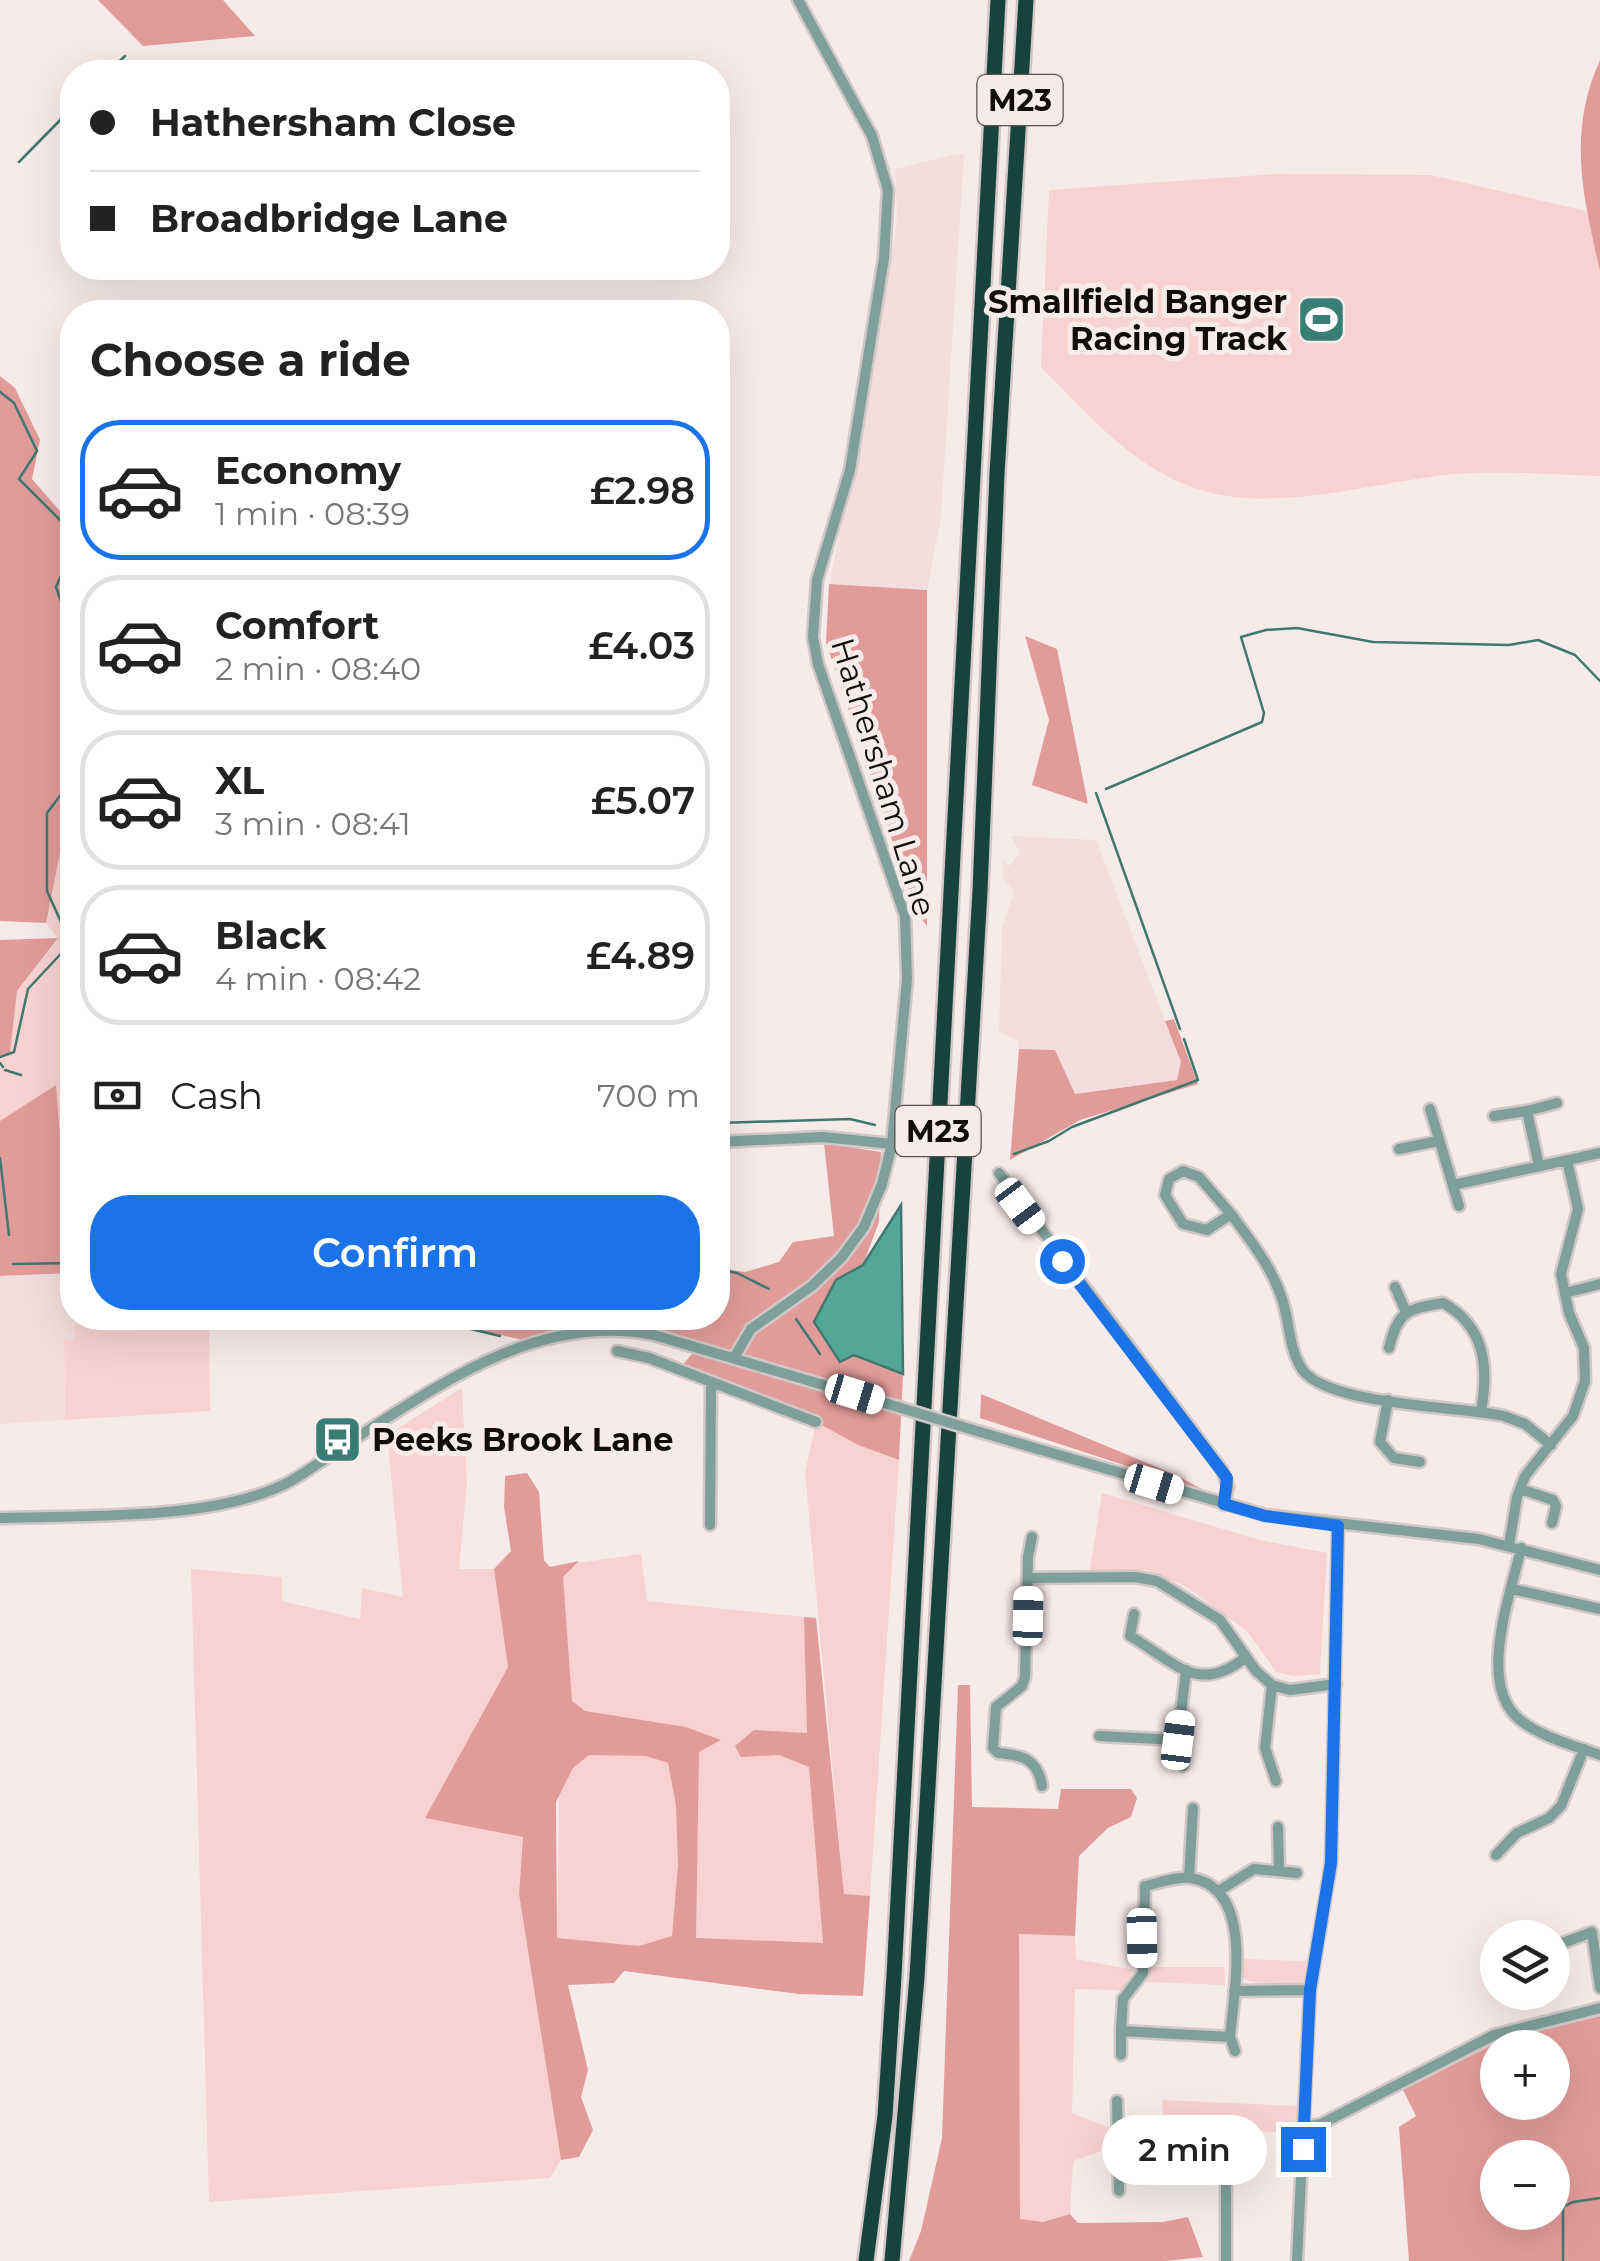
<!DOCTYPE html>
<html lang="en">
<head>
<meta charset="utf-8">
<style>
  body { margin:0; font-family:Montserrat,sans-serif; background:#f2f2f2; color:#222; height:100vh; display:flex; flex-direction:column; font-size:38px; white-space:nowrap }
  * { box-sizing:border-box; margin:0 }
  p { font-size:32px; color:#767676 }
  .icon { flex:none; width:55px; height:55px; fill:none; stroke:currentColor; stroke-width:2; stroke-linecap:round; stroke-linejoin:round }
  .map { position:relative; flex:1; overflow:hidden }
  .details { position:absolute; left:60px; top:300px; width:670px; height:1030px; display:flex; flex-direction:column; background:#fff; border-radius:40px; box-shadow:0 10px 40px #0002 }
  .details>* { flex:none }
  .banner { position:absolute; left:60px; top:60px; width:670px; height:220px; border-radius:40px; box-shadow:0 10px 40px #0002; display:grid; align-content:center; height:220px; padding:0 30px; background:#fff }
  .fabs { position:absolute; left:1480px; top:1920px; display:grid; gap:20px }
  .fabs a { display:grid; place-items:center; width:90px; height:90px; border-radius:50%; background:#fff; box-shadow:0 10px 40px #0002; font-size:50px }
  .end { position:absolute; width:45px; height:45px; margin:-22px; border:12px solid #1a73e8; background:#fff; box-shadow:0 0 0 5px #fff }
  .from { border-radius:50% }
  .bubble { position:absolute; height:70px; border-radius:35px; background:#fff; box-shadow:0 10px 40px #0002; font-size:32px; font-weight:600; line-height:70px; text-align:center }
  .car { position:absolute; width:30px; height:60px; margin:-30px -15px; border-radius:12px; box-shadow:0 0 8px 2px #0007; background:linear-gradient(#fff 24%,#345 0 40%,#fff 0 76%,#345 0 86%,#fff 0) }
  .banner b { display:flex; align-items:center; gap:35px; height:95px; font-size:38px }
  .banner b+b { border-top:2px solid #e0e0e0 }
  .banner i { width:25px; height:25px; background:#222 }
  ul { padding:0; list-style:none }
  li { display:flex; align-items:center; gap:30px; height:140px; margin:0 20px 15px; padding:0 10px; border:5px solid #e0e0e0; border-radius:40px }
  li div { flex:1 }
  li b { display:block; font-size:38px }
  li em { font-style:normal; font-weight:600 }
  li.selected { border-color:#1a73e8 }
  li>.icon { width:90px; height:90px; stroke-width:1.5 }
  h2 { padding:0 30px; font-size:45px; line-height:120px }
  .pay { display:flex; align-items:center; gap:25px; height:110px; padding:0 30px; font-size:38px }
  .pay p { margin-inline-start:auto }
  .button { display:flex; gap:20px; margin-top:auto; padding:20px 30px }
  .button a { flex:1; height:115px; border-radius:40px; background:#1a73e8; color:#fff; font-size:40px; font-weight:600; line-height:115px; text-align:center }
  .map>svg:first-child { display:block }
  .built { fill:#f3dedd }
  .green { fill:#f8d2d0 }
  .forest { fill:#e19c99; fill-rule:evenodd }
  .water { fill:#54a699; stroke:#40786f; stroke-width:2.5 }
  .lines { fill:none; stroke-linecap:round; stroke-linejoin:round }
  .stream { stroke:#40786f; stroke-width:2.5 }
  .minor-casing { stroke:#d2c7c7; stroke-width:15 }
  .highway-casing { stroke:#d2c7c7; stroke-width:20 }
  .minor { stroke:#7fa09a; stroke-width:10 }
  .highway { stroke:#16433c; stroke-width:15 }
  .minor-bridge-casing { stroke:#d2c7c7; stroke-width:15; stroke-linecap:butt }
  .minor-bridge { stroke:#7fa09a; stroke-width:10 }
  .route { stroke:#1a73e8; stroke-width:12 }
  .labels { text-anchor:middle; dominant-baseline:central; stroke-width:10; stroke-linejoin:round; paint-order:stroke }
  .shield { fill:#f7ebea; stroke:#56504f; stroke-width:2.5 }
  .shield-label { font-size:30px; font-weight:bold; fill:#110d0d }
  .poi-label { font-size:32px; font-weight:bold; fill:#110d0d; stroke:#f7ebea; text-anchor:end }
  .street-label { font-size:32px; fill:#110d0d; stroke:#f7ebea }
</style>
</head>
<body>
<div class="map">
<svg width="1600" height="2261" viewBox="0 0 1600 2261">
  <rect width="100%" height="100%" fill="#f7ebea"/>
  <!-- built -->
  <path class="built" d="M956,154L964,155L941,517L927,590L829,584L870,392L897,218L895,169Z
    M1011,836L1096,840L1181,1062L1177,1080L1074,1094L1055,1050L1019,1049L1018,1041L999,1032L1002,927L1014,892L1003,878V860L1009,866L1020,853Z
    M72,1273V1318H76L74,1340H64L65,1420L0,1424V1276Z"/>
  <!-- green -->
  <path class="green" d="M1275,174L1431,175L1586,211L1600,271V476C1557,475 1513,471 1470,473C1384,477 1273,519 1189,486C1128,462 1086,413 1041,367L1049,190Z
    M72,793V1257L0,1121V1051L11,1046L17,991L58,939L46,923Z
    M76,1318H209L210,1411L65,1420L64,1339L74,1340Z
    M462,1388L467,1482L459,1569H494L508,1667L425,1818L523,1836L519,1894L561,2160L550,2178L209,2202L191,1569L282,1577V1601L360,1619L362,1588L403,1597L387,1435Z
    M816,1422L858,1445L899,1460L870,1896L844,1895L805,1472Z
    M1102,1493L1260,1540L1327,1553L1320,1674L1293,1676L1276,1672L1247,1631L1185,1586L1147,1570H1090Z
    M641,1554L647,1601L804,1617L823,1944L639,1946L557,1939L563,1565Z
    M1019,1934L1075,1936L1076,1959L1134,1970L1122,1990L1075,1989L1072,2113L1113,2129V2147L1073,2161L1070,2214L1043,2222L1020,2219L1017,2204Z
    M1317,1946L1307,1985L1250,1982L1242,1977V1959L1305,1961Z
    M1149,1967H1224L1225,1985L1140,1982Z
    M1162,2100L1301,2106L1296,2133L1164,2127Z"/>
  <!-- forest -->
  <path class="forest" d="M98,0H223L255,36L143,46Z
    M1600,60V271C1583,198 1567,132 1600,60Z
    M0,376L15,388L40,440L32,479L72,525V563L64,587L72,612V793L46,923L0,921Z
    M829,584L927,590V926L916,912L826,642Z
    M1025,636L1057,649L1088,804L1032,785L1049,720Z
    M58,938L17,991L10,1054L0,1058V940Z
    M1174,1019L1198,1084L1080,1120L1010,1160L1019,1049L1055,1050L1075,1094L1177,1080L1181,1062L1165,1021Z
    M56,1085L64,1187L72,1205V1273L0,1276V1121Z
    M824,1143L881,1152L879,1222L863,1265L836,1280L854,1355L903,1374L899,1460L858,1445L816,1422L679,1369L698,1347L625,1329L529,1341L418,1318H718V1268L745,1272L779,1262L793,1242L834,1236Z
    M981,1394L1176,1475L1209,1493L980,1418Z
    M527,1473L539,1492L544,1560L550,1567L579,1561L563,1577L572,1701L585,1711L686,1727L721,1740L699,1752L696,1938L823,1943L809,1767L779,1755L741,1757L735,1746L754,1730L807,1733L804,1617L816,1618L844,1894L870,1896L863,1996L799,1994L624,1971L614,1983L568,1985L588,2070L581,2097L593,2130L579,2157L561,2160L519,1894L523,1837L425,1818L508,1667L494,1569L511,1551L504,1507L505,1476ZM589,1755L646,1756L668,1763L676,1805L678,1865L672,1936L639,1946L557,1938L556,1802L573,1768Z
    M958,1685H970L972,1807L1058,1809L1061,1789H1131L1137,1798L1131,1817L1108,1828L1079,1856L1075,1936L1019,1934L1020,2219L1043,2222L1070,2214L1078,2223L1163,2222L1188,2217L1203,2257L1165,2261H909L921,2231L942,2138Z
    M1600,2016V2261H1409L1399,2127L1416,2116L1403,2090L1500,2041ZM1498,2048H1552V2102H1498ZM1498,2158H1552V2212H1498Z"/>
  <!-- water -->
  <path class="water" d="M901,1205L903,1374L854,1355L840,1362L814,1322L836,1280L863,1265Z"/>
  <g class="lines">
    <!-- stream -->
    <path class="stream" d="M108,72L125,56
      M19,162L72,108
      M0,392L14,403L37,451L19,479L72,532
      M72,551L56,587L72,633
      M72,780L47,813V891L72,946
      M1106,789L1262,722L1264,713L1241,637L1266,630L1297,628L1373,642L1509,645L1538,640L1575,655L1600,681
      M1096,793L1180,1029
      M0,1057L14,1052L28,989L69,945
      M0,1063L3,1067
      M5,1070L21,1075
      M718,1123L850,1119L875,1125
      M1014,1154L1049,1141L1072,1127L1198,1080L1184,1039
      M0,1158L9,1235
      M13,1264L72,1263
      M718,1269L737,1273L769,1289
      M425,1318L500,1336
      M796,1319L820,1354
      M1563,2261V2207L1573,2202L1600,2198"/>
    <defs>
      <path id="minor" d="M1430,1109L1459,1206
        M1494,1116L1527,1111
        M718,1142L823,1137L892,1144
        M1399,1149L1438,1141
        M1539,1166L1527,1111L1557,1103
        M1183,1171L1199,1177L1231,1214L1207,1230L1183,1224L1165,1195L1169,1179Z
        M999,1173L1222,1470L1228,1486L1224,1505
        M1453,1185L1600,1153
        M1231,1214C1250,1240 1272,1267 1282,1299C1290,1322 1288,1344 1300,1366C1320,1406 1461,1406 1504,1416L1525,1424L1551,1445
        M1395,1287L1406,1312
        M1565,1293L1600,1284
        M1389,1348C1398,1311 1407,1309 1443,1303C1485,1326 1489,1367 1481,1411
        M617,1351L649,1358L816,1422
        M735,1356L751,1329L812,1286L841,1258L864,1227L882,1184L892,1144L907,979L905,916L818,664L813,637L817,580L850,470L884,258L888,190L872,136L798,0
        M1388,1400L1380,1442L1394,1458L1420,1462
        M980,1432L1265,1515L1479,1539L1600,1570
        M1520,1489L1553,1500L1556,1506L1552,1523
        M0,1518C83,1515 210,1521 285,1484C305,1474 323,1460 342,1447C436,1387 536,1312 654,1335L888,1404
        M710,1525L711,1382
        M1032,1537L1028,1557L1025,1677L1022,1686L996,1707L993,1748L998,1753C1022,1755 1038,1759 1042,1786
        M1509,1545L1517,1497L1525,1476L1573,1416L1585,1381L1584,1348L1569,1313L1561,1274L1578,1209L1567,1160
        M1521,1548C1511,1594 1476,1685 1520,1720C1541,1737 1575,1746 1600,1755
        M1029,1578L1135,1577L1157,1581L1220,1620L1256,1671L1272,1685L1290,1690L1336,1684
        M1512,1589L1600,1609
        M1134,1614L1130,1636C1175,1662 1198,1696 1246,1657
        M1272,1685L1265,1748L1276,1781
        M1099,1736L1178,1740
        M1183,1766L1178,1740L1186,1670
        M1278,1827L1279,1870
        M1496,1855L1517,1833L1549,1818L1561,1806L1584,1749
        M1189,1878L1193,1808
        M1220,1890L1254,1869L1297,1873
        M1552,1947L1592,1932L1600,1988
        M1492,1963H1498
        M1234,1991L1310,1990
        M1230,2037L1121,2031L1123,1999L1143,1973L1145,1886C1159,1883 1177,1876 1191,1878C1255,1888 1234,1990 1230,2037L1235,2051
        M1121,2055V2031
        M1117,2101L1119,2191
        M1305,2127L1321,2124L1494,2035L1600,2008
        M1118,2133L1222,2138L1226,2147V2261
        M1297,2261L1310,1990L1331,1863L1338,1526"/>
      <path id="highway" d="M866,2261L885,2116L894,1976L998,0
        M892,2261L917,1977L980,891L997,474L1026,0"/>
    </defs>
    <!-- minor casing -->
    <use href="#minor" class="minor-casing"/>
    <!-- highway casing -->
    <use href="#highway" class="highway-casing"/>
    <!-- minor -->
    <use href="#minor" class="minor"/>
    <!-- highway -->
    <use href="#highway" class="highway"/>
    <defs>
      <path id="minor-bridge" d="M888,1404L980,1432"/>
    </defs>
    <!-- minor-bridge casing -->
    <use href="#minor-bridge" class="minor-bridge-casing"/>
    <!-- minor-bridge -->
    <use href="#minor-bridge" class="minor-bridge"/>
  </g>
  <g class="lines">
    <!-- route -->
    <path class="route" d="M1062,1261L1227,1478L1224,1504L1265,1516L1338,1526L1331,1863L1310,1990L1303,2149"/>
  </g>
  <!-- icons -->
  <defs>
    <symbol id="stadium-square" viewBox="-11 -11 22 22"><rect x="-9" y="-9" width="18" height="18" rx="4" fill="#397e74" stroke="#f7ebea"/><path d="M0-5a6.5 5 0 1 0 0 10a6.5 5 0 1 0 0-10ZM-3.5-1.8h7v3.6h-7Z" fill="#fff"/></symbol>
    <symbol id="bus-square" viewBox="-11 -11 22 22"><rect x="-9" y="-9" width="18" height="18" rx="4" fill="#397e74" stroke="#f7ebea"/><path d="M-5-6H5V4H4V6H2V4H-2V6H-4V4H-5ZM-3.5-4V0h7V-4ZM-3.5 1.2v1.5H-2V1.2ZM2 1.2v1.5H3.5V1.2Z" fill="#fff"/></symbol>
  </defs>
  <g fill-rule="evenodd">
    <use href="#stadium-square" x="1294" y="292" width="55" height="55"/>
    <use href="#bus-square" x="310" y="1412" width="55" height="55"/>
  </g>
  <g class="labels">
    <!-- shield labels -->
    <g class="shield">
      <rect x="977.5" y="75" width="85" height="50" rx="8"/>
      <rect x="895.5" y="1106" width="85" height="50" rx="8"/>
    </g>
    <g class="shield-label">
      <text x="1020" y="100">M23</text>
      <text x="938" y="1131">M23</text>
    </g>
    <!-- poi labels -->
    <g class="poi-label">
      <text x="1287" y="301">Smallfield Banger<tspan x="1287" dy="37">Racing Track</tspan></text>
      <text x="372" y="1439" text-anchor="start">Peeks Brook Lane</text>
    </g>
    <!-- street labels -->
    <g class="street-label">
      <text transform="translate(884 777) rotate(73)">Hathersham Lane</text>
    </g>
  </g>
</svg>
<div class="fabs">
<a><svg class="icon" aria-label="layers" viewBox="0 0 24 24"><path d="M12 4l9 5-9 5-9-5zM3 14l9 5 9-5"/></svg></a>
<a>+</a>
<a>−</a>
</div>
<i class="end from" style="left:1062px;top:1261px"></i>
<i class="end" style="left:1303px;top:2149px"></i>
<div class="bubble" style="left:1102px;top:2115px;width:165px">2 min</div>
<i class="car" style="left:1020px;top:1206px;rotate:143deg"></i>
<i class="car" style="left:855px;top:1394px;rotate:107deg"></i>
<i class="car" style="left:1154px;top:1484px;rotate:107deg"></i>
<i class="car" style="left:1028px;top:1616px;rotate:1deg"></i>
<i class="car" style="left:1178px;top:1740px;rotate:7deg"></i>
<i class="car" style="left:1142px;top:1938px;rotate:179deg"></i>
<div class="banner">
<b><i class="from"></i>Hathersham Close</b>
<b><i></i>Broadbridge Lane</b>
</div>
<section class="details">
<h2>Choose a ride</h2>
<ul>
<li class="selected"><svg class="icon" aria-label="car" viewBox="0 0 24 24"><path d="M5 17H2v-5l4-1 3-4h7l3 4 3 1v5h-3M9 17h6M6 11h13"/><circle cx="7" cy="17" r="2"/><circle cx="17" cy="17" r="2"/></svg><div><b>Economy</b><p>1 min · 08:39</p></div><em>£2.98</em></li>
<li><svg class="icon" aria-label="car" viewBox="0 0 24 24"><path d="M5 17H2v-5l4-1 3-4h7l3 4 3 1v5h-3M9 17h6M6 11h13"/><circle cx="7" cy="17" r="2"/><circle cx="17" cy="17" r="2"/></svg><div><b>Comfort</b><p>2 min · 08:40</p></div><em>£4.03</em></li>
<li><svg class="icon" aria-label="car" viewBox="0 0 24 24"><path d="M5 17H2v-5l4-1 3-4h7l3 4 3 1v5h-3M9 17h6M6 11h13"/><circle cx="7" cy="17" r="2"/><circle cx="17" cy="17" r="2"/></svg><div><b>XL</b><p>3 min · 08:41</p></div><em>£5.07</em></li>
<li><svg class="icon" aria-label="car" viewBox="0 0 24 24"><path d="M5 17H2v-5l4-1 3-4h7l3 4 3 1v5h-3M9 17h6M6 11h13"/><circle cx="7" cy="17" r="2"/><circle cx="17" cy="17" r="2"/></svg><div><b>Black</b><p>4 min · 08:42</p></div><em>£4.89</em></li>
</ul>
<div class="pay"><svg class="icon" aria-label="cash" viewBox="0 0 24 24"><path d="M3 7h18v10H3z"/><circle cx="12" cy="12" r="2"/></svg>Cash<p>700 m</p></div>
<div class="button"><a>Confirm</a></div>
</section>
</div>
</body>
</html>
